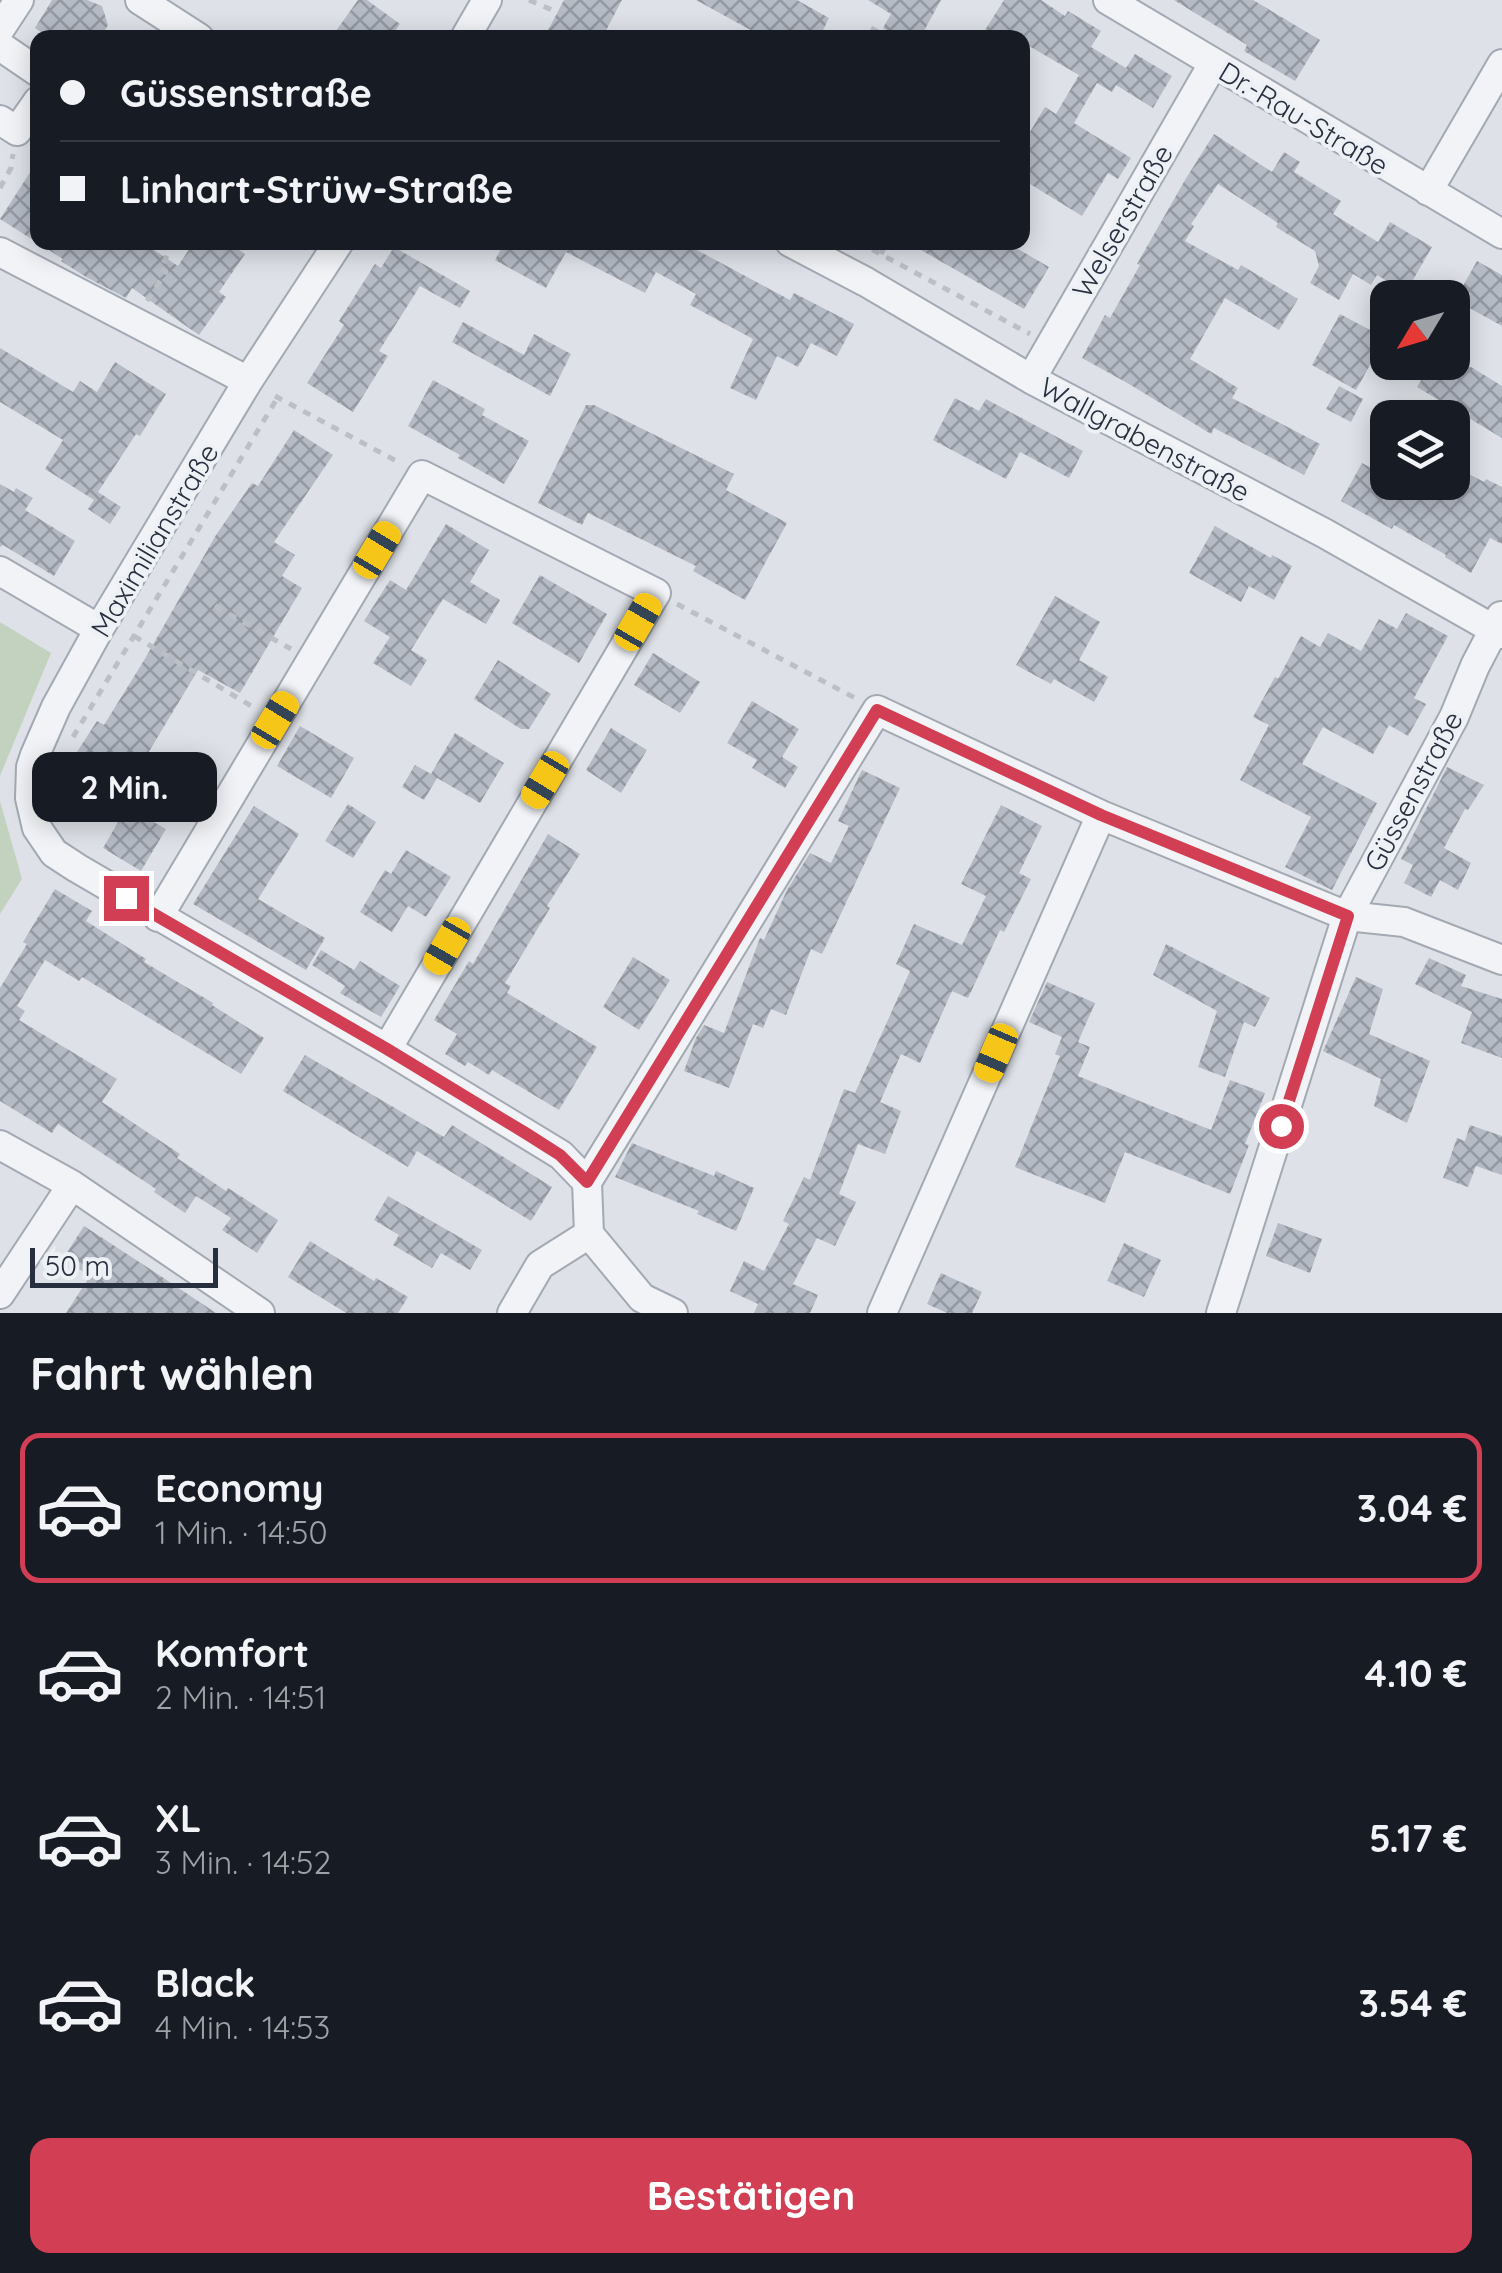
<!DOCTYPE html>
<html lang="de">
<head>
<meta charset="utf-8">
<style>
  body { margin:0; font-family:Quicksand,sans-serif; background:#20242c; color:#f1f3f6; height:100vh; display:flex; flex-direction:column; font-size:38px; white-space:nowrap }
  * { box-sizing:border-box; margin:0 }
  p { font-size:32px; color:#9ea1a6 }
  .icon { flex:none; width:55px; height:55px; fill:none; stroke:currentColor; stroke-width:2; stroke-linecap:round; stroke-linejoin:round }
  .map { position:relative; height:1313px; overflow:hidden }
  .side { display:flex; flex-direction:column; background:#171b24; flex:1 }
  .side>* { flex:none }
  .top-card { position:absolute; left:30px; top:30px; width:1000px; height:220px; border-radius:20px; box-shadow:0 5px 25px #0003; display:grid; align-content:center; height:220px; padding:0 30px; background:#171b24 }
  .needle { width:65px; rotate:232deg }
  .controls { position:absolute; left:1370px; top:280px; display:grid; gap:20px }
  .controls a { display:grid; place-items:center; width:100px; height:100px; border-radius:20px; background:#171b24; box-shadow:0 5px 25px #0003; font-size:50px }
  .scale { position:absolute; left:30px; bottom:25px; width:188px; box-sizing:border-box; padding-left:10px; border:5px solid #272f3f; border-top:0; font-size:28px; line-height:35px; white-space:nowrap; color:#272f3f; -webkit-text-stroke:8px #edf1f6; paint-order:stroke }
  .end { position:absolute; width:45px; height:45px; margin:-22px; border:12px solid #d23e53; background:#fff; box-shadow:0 0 0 5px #fff }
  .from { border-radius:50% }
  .bubble { position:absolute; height:70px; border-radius:20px; background:#171b24; box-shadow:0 5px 25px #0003; font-size:32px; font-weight:700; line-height:70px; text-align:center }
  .car { position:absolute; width:30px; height:60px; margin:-30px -15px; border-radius:12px; box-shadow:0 0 8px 2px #0007; background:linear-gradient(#f5c518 24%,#345 0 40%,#f5c518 0 76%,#345 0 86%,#f5c518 0) }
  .top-card b { display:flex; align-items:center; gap:35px; height:95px; font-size:38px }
  .top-card b+b { border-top:2px solid #363941 }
  .top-card i { width:25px; height:25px; background:#f1f3f6 }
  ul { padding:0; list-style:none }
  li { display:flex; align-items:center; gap:30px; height:150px; margin:0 20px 15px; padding:0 10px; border:5px solid transparent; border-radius:20px }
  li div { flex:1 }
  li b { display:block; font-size:38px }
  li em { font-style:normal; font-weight:700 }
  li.active { border-color:#d23e53 }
  li>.icon { width:90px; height:90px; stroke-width:1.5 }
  h2 { padding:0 30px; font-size:45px; line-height:120px }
  .button { display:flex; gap:20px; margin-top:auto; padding:20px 30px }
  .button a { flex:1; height:115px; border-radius:20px; background:#d23e53; color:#fff; font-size:40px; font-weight:700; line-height:115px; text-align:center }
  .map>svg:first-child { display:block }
  .park { fill:#c3d2bf }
  .building { fill:url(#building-cross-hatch) }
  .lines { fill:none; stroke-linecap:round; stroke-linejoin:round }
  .minor-casing { stroke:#a3a9b2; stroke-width:32 }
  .path { stroke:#bcc0c6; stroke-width:5; stroke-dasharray:8 8; stroke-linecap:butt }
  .minor { stroke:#f1f3f6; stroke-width:28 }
  .route { stroke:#d23e53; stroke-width:12 }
  .labels { text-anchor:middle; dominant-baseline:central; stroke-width:8; stroke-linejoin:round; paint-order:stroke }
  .street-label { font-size:28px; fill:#272f3f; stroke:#edf1f6 }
</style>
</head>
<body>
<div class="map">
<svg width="1502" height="1313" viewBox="0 0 1502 1313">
  <defs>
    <pattern id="building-cross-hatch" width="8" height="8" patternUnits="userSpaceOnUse" patternTransform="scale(2.5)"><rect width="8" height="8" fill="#b5bbc5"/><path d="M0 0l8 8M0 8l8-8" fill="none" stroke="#9398a1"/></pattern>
  </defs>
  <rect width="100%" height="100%" fill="#dee2e8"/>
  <!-- park -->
  <path class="park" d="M0,622L51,653L0,776Z
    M0,801L22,879L0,914Z"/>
  <!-- building -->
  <path class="building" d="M52,0H87L102,6L108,25L100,38H50L35,28Z
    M358,0H367L400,24L390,38H331Z
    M564,0H622L602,38H544Z
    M696,0H797L829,18L819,38H765Z
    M868,0H941L920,38H899L883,28L891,14Z
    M1004,0H1041L1065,16L1068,11L1101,31L1091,47L1126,68L1135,54L1172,76L1153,108L1116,85L1112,92L1097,83L1074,123L1131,158L1118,179L1108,173L1082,216L1022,179V145L1045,107L1056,114L1079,75L1022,42V38H980Z
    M1174,0H1253L1320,40L1295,81L1244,51L1247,45Z
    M1214,134L1272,172L1284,152L1300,162L1294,172L1341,201L1333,214L1378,242L1390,222L1432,247L1406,292L1377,275L1371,285L1353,274L1339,300L1310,283L1319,266L1315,251L1276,227L1278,223L1218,184L1191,224L1194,226L1185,241L1238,270L1241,265L1298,299L1279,330L1225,298L1190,359L1238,388L1232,398L1320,444L1304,475L1214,428L1211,434L1129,384L1082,358L1105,315L1110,318L1140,265L1137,264L1185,180Z
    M38,160V242H142L178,266L194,242H228L245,254L219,292L226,297L199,335L132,288L126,298L86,277L61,261L63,259L0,219Z
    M505,242H682L790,300L794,293L854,324L837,356L811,343L798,367L777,356L756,400L730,388L753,339L690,305L696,294L656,272L645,293L566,252L546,288L495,260Z
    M907,242H1006L1049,267L1024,309Z
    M394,247L470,291L460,308L420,286L379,351L388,356L353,412L307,383L344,325L339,321L375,264L381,268Z
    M1477,261L1502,275V326L1455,300Z
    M1340,314L1385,338L1356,390L1312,365Z
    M463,322L524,355L534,334L571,354L550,396L452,342Z
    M0,348L73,392L80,381L97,392L115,362L166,394L140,436L136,434L98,492L121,507L110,524L88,509L97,495L94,500L45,469L63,440L0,402Z
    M1432,362H1463L1502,386V438L1417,387Z
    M433,380L485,409L482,415L529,441L504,484L458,458L460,455L408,426Z
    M1339,386L1363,399L1351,422L1326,409Z
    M955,398L979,411L986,399L1083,451L1069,478L1020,452L1006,479L933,440Z
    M586,405H594L734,474L726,490L787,523L745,600L693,571L696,566L588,513L582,525L538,503Z
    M294,430L333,455L274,542L295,555L282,576L302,588L240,693L198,670L121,798L126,801L116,818L95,806L106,786L91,777L98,766L77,752L97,721L104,725L143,662L216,535L252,483L258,486Z
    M1362,463L1388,477V482H1398L1426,498L1435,482H1452V465L1484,482L1486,479L1502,487V544L1490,538L1471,573L1445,557L1446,555L1394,525L1392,529L1341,501Z
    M0,484L14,492L16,488L33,498L25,510L75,541L54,576L3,545L0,547Z
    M446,524L489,550L470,582L500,600L486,624L443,599L411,650L427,660L411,686L373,663L390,637L364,621L390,580L406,590Z
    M1215,526L1271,558L1272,555L1292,566L1274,600L1249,586L1241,602L1189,573Z
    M540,575L607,614L579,663L512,623Z
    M1055,596L1100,622L1079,660L1108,677L1094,702L1054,679L1051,684L1016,665Z
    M1406,613L1448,636L1414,698L1426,704L1408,736L1389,725L1373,754L1323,727L1302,764L1377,803L1332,890L1285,867L1311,817L1240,780L1269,725L1253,717L1275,677L1278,679L1301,636L1320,647L1328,633L1361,651L1379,619L1397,629Z
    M653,653L700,682L680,713L634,685Z
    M498,660L551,694L529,729H521L474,699Z
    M752,701L799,729L782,757L798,767L785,788L752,768L757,760L727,743Z
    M300,726L354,758L331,798L277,766Z
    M611,728L647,750L621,793L586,770Z
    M455,733L504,763L480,803L437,778L424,800L402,787L415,765L431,774Z
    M1447,767L1484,785L1468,810L1465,809L1444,848L1471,863L1458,890L1440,880L1431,897L1404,883L1413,865L1401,859Z
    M862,770L900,788L822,954L811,949L786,1015L771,1009L763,1028L753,1024L729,1088L684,1071L696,1038L704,1025L724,1033L760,938L764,940L787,890L810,853L831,863L849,826L838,821Z
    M348,804L376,822L353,858L325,841Z
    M1001,805L1042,826L1019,873L1031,879L1004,932L1000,930L968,998L952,991L920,1063L901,1054L880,1102L901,1111L885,1154L858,1144L839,1194L856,1202L835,1246L817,1238L793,1284L818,1295L810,1313H754L758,1304L730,1291L744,1261L764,1271L789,1224L783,1221L804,1177L810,1180L844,1089L855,1093L910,971L896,964L914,924L962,945L986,896L961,884Z
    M254,806L299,834L258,899L325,938L306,970L193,904Z
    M127,807L166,829L141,871L103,848Z
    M548,834L580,854L547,906L550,908L505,983L511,986L507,993L597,1047L559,1110L492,1070L489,1075L468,1062L465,1066L445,1054L457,1034L434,1020L469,961L473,964Z
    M406,850L451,877L426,917L408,906L392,932L360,912L385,870L391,874Z
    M55,889L92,911L86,921L146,959L144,962L213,1003L212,1005L264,1038L241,1074L82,977L79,981L45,960L17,1006L25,1011L19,1020L117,1079L102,1102L180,1154L177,1158L226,1191L228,1188L278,1220L257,1253L222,1230L231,1218L196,1196L185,1213L154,1192L156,1189L58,1124L52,1133L0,1101V988L27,944L23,942Z
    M1166,944L1270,998L1255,1027L1244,1022L1225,1077L1198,1067L1217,1011L1153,975Z
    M321,950L354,970L360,961L400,986L381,1017L340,993L345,986L312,965Z
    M633,957L670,980L639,1030L603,1007Z
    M1429,958L1466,975L1461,986L1502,999V1058L1461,1043L1472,1012L1415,984Z
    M1356,977L1383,989L1369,1034L1430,1061L1407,1123L1374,1106L1381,1079L1323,1051Z
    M1047,982L1095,1003L1078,1042L1090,1047L1078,1076L1211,1130L1230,1080L1265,1093L1245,1144L1249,1145L1230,1194L1125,1152L1105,1203L1015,1167L1060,1056L1055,1054L1062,1037L1029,1022Z
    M305,1055L444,1137L452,1125L552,1187L531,1221L417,1151L408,1167L283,1091Z
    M1470,1125L1502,1136V1175L1476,1166L1468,1187L1443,1178L1457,1138L1465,1141Z
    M632,1143L714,1176L716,1171L754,1188L736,1231L697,1214L699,1211L615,1177Z
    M388,1196L482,1250L470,1270L441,1253L432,1268L393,1245L399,1235L374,1220Z
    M1278,1223L1322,1239L1310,1273L1266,1256Z
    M84,1226L150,1269L216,1313H66L90,1276L63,1259Z
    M310,1241L374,1281L376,1278L408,1297L398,1313H346L288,1277Z
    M1124,1243L1161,1260L1144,1297L1107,1281Z
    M941,1273L982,1292L972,1313H947L927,1304Z"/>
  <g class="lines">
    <defs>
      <path id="minor" d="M140,0L199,38
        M1108,0L1502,234
        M0,29L19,0
        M465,38L487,0
        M0,46L38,72
        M0,120L17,131L38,101
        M1428,191L1502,64
        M339,242L248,381L99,629L56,707L35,755L31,767L30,798L37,828L54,853L77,868L387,1049L561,1155L587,1182
        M790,242L866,282L1031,379L1324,533L1502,634
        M0,252L248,381
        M1031,379L1213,64
        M0,571L99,629
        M158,917L422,475L656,593L387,1049
        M0,1145L72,1185L260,1313
        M587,1182L877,710L1101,815L1347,916L1404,922L1502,960
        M587,1182L589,1234L642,1298L673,1313
        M0,1294L72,1185
        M512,1313L540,1265L589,1234
        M882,1313L1101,815
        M1221,1313L1347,916L1454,717L1475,666L1501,616"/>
    </defs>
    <!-- minor casing -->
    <use href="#minor" class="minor-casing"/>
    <!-- path -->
    <path class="path" d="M529,0L552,10
      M871,28L889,38
      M0,188L11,168L13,154
      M858,242L1030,334
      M881,254L887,242
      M147,301L166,272L160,268L175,242
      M275,396L402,464
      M677,604L857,699
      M215,606L291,649
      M134,636L253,707
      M73,737L278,397"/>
    <!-- minor -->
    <use href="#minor" class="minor"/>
  </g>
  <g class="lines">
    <!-- route -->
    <path class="route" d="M126,898L387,1049L527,1134L560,1155L587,1182L877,710L1101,815L1348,916L1281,1126"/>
  </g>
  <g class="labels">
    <!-- street labels -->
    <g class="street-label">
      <text transform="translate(1304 118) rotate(31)">Dr.-Rau-Straße</text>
      <text transform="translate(1122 221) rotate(-60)">Welserstraße</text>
      <text transform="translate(1145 439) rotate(28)">Wallgrabenstraße</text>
      <text transform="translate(154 540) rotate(-59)">Maximilianstraße</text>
      <text transform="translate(1413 791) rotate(-62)">Güssenstraße</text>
    </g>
  </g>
</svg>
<div class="controls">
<a><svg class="needle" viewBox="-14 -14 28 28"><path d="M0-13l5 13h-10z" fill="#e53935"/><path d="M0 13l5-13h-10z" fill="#9ea1a6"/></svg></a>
<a><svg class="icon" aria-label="layers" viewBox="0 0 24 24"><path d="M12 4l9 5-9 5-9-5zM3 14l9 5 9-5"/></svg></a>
</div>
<div class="scale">50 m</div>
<i class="end from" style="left:1281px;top:1126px"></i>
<i class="end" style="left:126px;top:898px"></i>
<div class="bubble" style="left:32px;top:752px;width:185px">2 Min.</div>
<i class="car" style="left:377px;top:550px;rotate:31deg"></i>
<i class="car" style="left:638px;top:622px;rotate:30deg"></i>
<i class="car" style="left:275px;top:720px;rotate:31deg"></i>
<i class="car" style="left:545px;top:780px;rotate:211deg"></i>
<i class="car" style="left:447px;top:946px;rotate:210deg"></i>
<i class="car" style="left:996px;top:1053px;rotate:203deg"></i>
<div class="top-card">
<b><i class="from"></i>Güssenstraße</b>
<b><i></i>Linhart-Strüw-Straße</b>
</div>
</div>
<section class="side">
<h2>Fahrt wählen</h2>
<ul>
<li class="active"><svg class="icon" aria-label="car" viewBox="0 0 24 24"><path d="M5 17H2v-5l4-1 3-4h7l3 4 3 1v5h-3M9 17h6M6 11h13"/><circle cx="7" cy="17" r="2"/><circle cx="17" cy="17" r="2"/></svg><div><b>Economy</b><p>1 Min. · 14:50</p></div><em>3.04 €</em></li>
<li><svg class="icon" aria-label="car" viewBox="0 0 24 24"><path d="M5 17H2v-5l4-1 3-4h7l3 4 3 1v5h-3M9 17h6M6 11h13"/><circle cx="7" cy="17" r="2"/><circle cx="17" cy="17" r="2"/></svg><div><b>Komfort</b><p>2 Min. · 14:51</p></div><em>4.10 €</em></li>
<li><svg class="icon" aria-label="car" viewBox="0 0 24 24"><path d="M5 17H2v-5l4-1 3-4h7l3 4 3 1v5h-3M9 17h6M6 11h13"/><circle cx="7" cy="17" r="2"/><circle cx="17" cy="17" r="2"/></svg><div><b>XL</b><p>3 Min. · 14:52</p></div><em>5.17 €</em></li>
<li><svg class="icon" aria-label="car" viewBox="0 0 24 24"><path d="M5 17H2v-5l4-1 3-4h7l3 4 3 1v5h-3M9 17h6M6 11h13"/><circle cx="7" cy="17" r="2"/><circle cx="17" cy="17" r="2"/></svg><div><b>Black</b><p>4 Min. · 14:53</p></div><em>3.54 €</em></li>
</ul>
<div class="button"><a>Bestätigen</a></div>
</section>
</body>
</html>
